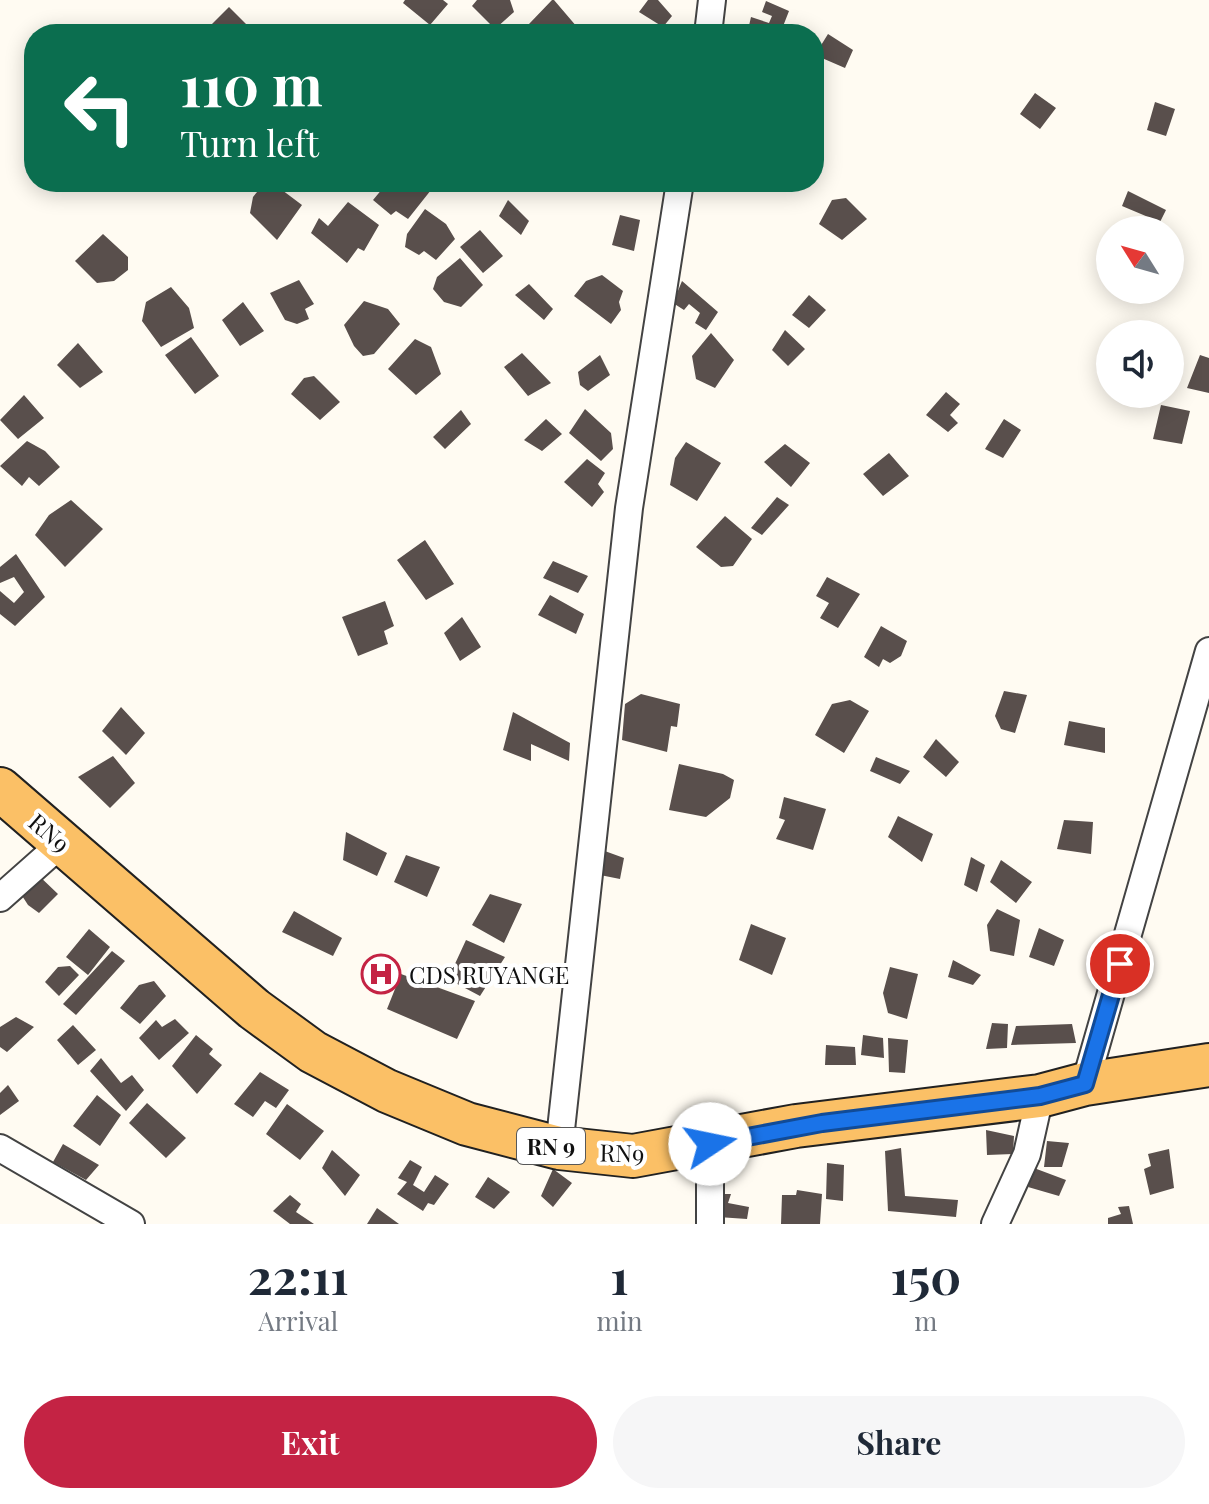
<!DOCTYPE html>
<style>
:root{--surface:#fff;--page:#f6f6f7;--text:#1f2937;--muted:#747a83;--accent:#c42344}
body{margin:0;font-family:"Playfair Display",serif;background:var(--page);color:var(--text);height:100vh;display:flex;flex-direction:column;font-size:30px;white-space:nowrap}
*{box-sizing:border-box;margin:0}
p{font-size:26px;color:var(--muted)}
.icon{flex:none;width:44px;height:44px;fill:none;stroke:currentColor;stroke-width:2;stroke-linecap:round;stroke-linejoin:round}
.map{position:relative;height:1224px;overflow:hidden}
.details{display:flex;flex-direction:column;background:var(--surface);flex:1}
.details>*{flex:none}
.guide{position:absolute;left:24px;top:24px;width:800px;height:168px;border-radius:32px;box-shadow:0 4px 20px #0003;background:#0b6e4f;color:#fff;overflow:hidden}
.needle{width:52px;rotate:307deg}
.buttons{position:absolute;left:1096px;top:216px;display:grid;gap:16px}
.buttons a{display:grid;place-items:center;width:88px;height:88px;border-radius:50%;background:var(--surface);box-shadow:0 4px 20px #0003;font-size:40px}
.pin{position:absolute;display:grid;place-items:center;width:68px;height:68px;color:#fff;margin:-34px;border:4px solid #fff;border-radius:50%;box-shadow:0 2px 8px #0007}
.me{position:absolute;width:88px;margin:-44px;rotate:79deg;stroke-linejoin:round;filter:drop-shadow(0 0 6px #0008)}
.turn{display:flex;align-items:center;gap:28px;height:168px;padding:0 24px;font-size:36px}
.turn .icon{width:104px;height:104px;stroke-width:2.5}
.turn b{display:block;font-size:56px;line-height:68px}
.eta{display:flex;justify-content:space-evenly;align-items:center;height:136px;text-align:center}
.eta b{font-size:48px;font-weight:700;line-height:56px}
.button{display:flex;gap:16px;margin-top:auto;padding:16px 24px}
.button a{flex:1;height:92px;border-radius:48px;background:var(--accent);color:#fff;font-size:32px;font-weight:700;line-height:92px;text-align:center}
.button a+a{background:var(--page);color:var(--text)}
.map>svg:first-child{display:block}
.building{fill:#594f4c}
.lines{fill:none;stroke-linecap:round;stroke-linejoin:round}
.street-casing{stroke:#434343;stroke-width:30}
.primary-casing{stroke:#212121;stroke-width:46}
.street{stroke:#fff;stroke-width:26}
.primary{stroke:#fbc066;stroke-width:42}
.route-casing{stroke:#114b97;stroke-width:20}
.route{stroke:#1a73e8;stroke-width:14}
.labels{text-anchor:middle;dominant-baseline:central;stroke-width:8;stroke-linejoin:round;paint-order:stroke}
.shield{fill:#fff;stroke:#585858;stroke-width:2}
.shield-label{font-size:22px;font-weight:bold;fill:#101010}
.street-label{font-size:24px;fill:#101010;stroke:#fff}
.poi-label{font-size:24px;fill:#101010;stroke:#fff;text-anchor:start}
</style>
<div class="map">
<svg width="1209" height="1224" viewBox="0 0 1209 1224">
<rect width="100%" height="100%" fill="#fffbf2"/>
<path class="building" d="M405,0h38l5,4 -18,21 -27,-22z
M477,0h33l4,12 -19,17 -23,-23z
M552,0h2l29,34h-44l-10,-10z
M648,0h10l14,16 -9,11 -24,-15z
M766,1l23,10 -9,23 -32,-4 3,-13 18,6 3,-7 -10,-4z
M229,7l27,27h-44l-5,-5z
M828,34l25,16 -8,18 -30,-13z
M1035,93l21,15 -16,21 -20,-15z
M1155,102l20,7 -9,27 -19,-6z
M265,182l9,2 28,21 -25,35 -27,-27 3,-16z
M388,182h31l12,8 -23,29 -12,-8 -5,4 -18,-15z
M1128,191l38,19 -6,12 -38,-16z
M846,198l21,21 -25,21 -23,-16 13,-24z
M508,200l21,21 -8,14 -22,-19z
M348,202l31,23 -15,26 -6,-3 -11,15 -36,-30 8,-15 9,8z
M425,209l21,15 9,15 -19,21 -12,-9 -5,4 -14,-8 2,-13z
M620,215l20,5 -6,31 -22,-6z
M480,230l23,26 -20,17 -23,-26z
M103,234l25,23v13l-14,11 -17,2 -22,-22z
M460,258l23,27 -22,22 -17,-5 -11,-13 4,-12z
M602,275l21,16 -4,11 2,8 -10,14 -37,-28 12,-15z
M299,280l15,24 -9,5 4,10 -12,5 -12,-4 -15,-27z
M682,281l36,31 -12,18 -11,-7 5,-10 -11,-9 -5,6 -11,-7z
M529,284l24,25 -9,11 -29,-25z
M171,287l18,21 5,20 -33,19 -19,-26 4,-19z
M809,295l17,15 -17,18 -17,-13z
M364,301l24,8 12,15 -26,30 -11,2 -9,-10 -10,-21z
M243,302l21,29 -24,15 -18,-26z
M785,330l20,19 -17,17 -16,-16z
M711,333l23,27 -19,28 -19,-9 -4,-23z
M191,337l28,39 -24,18 -30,-39z
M415,339l16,8 10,27 -25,21 -28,-26z
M78,343l25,29 -23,16 -23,-23z
M522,353l29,30 -23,13 -24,-29z
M600,355l10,20 -22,16 -8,-6 -2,-13z
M1200,355l9,3v35l-22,-5z
M314,376l26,26 -20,18 -29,-26 13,-16z
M946,392l14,12 -10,11 8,8 -10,9 -22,-17z
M24,395l20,23 -26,21 -18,-19z
M1161,405l29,6 -8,33 -29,-5z
M585,409l26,24 2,16 -12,12 -32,-28z
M461,410l10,14 -26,25 -12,-12z
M546,419l16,15 -20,17 -18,-11z
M1004,419l17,11 -18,28 -18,-9z
M27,441l18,10 15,16 -21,19 -10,-9 -7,9 -22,-20z
M686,442l35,21 -24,38 -27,-16 5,-27z
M785,444l25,19 -19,24 -27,-25z
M889,453l20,23 -26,20 -20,-22z
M587,459l18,14 -7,11 6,8 -12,15 -28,-25z
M777,497l12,8 -27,30 -11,-7z
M71,500l32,29 -38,38 -30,-32 14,-20z
M725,516l27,23 -19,27 -12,1 -25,-20z
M425,540l29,44 -28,16 -29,-40z
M16,554l29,43 -30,29 -15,-12v-23l14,12 10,-11 -10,-15 -14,6v-16z
M553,561l35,15 -10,17 -35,-15z
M827,577l33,17 -22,34 -18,-10 9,-15 -13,-7z
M550,595l34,19 -8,20 -38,-19z
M385,601l9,25 -10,5 4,13 -30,12 -16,-39z
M462,617l19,30 -21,14 -16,-28z
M881,626l26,15 -6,15 -11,7 -7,-4 -4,8 -15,-10z
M1004,691l23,4 -12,38 -14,-4 -6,-13z
M641,694l39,10 -3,23 -6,-1 -4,26 -45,-12 3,-36z
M850,700l19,11 -25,42 -29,-18 17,-31z
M121,707l24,26 -19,22 -24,-24z
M513,712l57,31 -1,18 -38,-17v17l-28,-11z
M1069,721l36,7v25l-41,-8z
M936,739l23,23 -13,15 -23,-20z
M113,756l22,27 -25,25 -32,-31z
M876,757l34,14 -10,13 -30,-13z
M679,764l44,10 11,6 -4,18 -24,19 -37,-7z
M784,797l42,12 -13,41 -37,-11 9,-19 -6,-2z
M898,816l35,18 -11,28 -34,-25z
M1064,820l29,2 -2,32 -34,-5z
M346,832l41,21 -10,23 -34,-16z
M602,850l22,8 -4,21 -20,-4z
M406,855l34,12 -13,30 -33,-15z
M971,857l14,8 -8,27 -13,-7z
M1001,860l31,22 -16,21 -26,-21z
M36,873l22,21 -19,19 -11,-8 -9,-14z
M490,894l32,10 -18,39 -32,-18z
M997,909l23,11 -6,36 -24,-5 -3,-26z
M294,911l48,27 -9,18 -51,-24z
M751,924l35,14 -14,37 -33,-15z
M1039,928l25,12 -10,26 -25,-9z
M89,929l21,18 -22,28 -22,-18z
M466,940l39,17 -25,39 -32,-17z
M112,951l13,10 -49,54 -13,-11z
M953,960l28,15 -8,10 -25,-8z
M70,966l9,9 -20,21 -14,-14 13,-15z
M890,967l28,7 -11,45 -19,-6 -5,-20z
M401,974l74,27 -18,38 -70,-30z
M154,981l12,15 -26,28 -20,-16 19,-23z
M16,1017l18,10 -27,25 -7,-5v-20z
M175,1019l14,14 -30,27 -20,-22 17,-18 6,7z
M992,1023l16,1 -1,24 -21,1z
M1072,1024l4,19 -65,2 5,-19z
M73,1025l23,25 -18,15 -21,-25z
M196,1035l17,14 -4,5 13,11 -25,29 -25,-28z
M863,1035l20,3 1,20 -23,-3z
M888,1038l20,2 -3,33 -16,-1z
M826,1045l29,2 1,18h-31z
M101,1058l20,25 11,-8 12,15 -18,21 -36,-40z
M260,1072l29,18 -13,18 -11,-7 -12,16 -19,-13z
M8,1085l11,16 -19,14v-22z
M97,1095l24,20 -21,31 -27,-20z
M147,1103l39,35 -20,20 -37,-35z
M287,1104l37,27 -24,29 -34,-26z
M986,1130l28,6 -1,18 -26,1z
M1047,1141l22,2 -7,24h-18z
M63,1144l36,21 -13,15 -33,-18z
M901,1148l4,48 53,4 -2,17 -68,-6 -3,-60z
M1169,1149l5,39 -24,7 -6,-26 7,-3 -3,-12z
M332,1150l28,25 -15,21 -23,-28z
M410,1160l12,7 -9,18 11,7 11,-17 14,9 -15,21 -6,-2 -5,8 -26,-17 10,-12 -9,-4z
M827,1163l17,2 -1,36 -17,-2z
M1034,1168l32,12 -7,16 -31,-9z
M553,1169l19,14 -19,24 -12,-11z
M488,1177l22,15 -16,17 -19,-12z
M797,1190l25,4 -2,30h-39l1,-29h14z
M718,1194h13l-3,9 21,4 -2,12 -29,-2z
M290,1195l11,9 -5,8 18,12h-24l-17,-13z
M1129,1206l4,18h-25v-6l13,-4 -3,-7z
M377,1208l22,16h-32z"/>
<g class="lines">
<defs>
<path id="street" d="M708,34l4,-34
M0,898l62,-55
M1085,1084l124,-433
M0,1148l131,76
M559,1148l70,-640 51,-326
M710,1224v-80
M995,1224l32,-70 13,-58"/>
<path id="primary" d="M0,789l254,220 59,43 74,39 80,33 92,24 74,8 163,-30 244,-30 45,-12 124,-19"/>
</defs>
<use href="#street" class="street-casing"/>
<use href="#primary" class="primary-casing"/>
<use href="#street" class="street"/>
<use href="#primary" class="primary"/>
</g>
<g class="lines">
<defs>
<path id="route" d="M710,1144l112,-21 218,-27 45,-12 35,-120"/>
</defs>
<use href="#route" class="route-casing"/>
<use href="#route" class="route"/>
</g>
<defs>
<symbol id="hospital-ring" viewBox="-11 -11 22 22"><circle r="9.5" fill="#fff" stroke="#c42344" stroke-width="1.5"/><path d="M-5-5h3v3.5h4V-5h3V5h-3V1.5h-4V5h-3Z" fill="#c42344"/></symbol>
</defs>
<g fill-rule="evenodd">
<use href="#hospital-ring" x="359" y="952" width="44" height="44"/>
</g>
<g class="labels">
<rect class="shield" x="517" y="1128" width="68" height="36" rx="6"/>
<g class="shield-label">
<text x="551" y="1146">RN 9</text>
</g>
<g class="street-label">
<text transform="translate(50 832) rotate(41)">RN9</text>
<text transform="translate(622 1152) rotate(1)">RN9</text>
</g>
<g class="poi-label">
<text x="409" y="974">CDS RUYANGE</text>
</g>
</g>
</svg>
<div class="buttons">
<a><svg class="needle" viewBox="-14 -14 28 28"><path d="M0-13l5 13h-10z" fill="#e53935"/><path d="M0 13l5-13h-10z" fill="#747a83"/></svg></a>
<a><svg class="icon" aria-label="sound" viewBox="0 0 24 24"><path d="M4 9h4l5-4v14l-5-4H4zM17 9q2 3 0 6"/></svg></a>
</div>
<div class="pin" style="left:1120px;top:964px;background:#d93025"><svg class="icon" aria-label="arrive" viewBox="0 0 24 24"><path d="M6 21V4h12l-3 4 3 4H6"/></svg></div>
<svg class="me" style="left:710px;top:1144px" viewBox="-20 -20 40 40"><circle r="19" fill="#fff"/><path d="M0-13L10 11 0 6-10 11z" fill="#1a73e8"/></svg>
<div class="guide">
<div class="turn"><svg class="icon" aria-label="left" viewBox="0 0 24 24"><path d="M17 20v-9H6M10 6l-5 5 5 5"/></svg><div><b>110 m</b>Turn left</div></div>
</div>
</div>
<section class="details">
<div class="eta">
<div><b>22:11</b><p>Arrival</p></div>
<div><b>1</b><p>min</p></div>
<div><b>150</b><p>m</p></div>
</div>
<div class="button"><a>Exit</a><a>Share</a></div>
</section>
